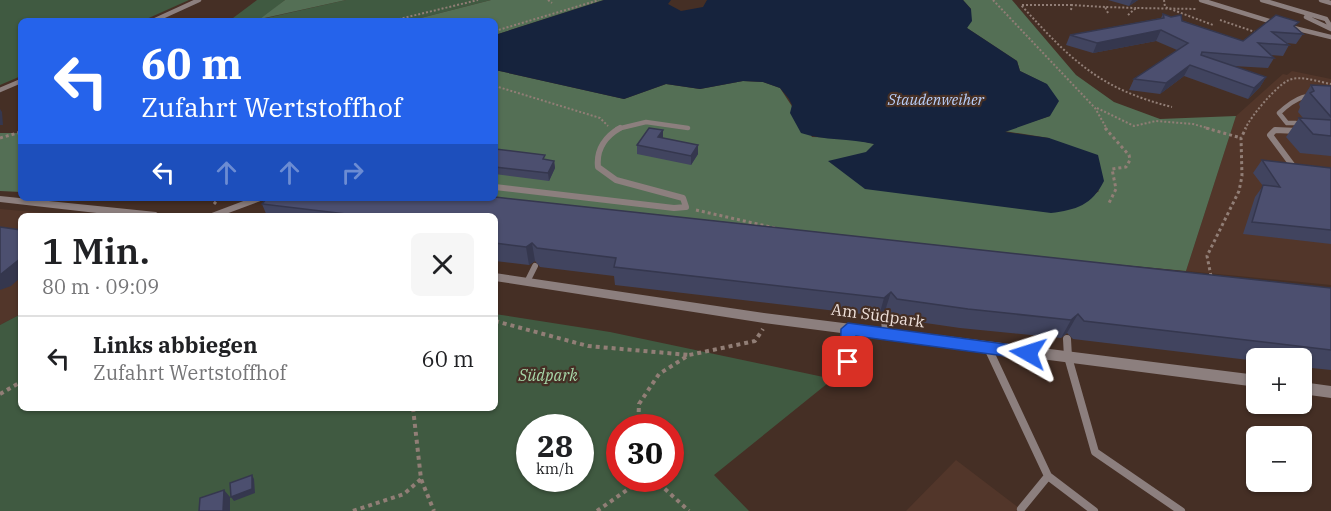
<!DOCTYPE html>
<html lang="de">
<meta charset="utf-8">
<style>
:root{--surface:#fff;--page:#f6f6f6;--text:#202124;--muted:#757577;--line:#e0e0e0}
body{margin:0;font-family:"IBM Plex Serif",serif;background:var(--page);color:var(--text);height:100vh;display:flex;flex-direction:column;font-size:22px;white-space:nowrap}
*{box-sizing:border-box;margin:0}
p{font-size:20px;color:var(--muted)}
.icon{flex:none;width:33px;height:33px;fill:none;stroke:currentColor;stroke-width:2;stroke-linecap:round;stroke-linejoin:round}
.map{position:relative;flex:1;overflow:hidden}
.drawer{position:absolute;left:18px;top:213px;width:480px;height:198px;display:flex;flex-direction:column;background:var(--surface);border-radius:9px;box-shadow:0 2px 4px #0004}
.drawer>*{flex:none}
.banner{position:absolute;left:18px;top:18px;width:480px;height:183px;border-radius:9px;box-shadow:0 2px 4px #0004;background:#2563eb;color:#fff;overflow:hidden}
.buttons{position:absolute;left:1246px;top:348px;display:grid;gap:12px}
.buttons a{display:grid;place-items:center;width:66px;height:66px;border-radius:9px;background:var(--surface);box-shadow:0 2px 4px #0004;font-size:30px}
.speed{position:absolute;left:516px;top:414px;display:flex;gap:12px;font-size:30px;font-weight:700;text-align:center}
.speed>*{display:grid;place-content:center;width:78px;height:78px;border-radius:50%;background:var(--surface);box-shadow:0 2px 4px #0004;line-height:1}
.speed small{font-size:15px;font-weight:400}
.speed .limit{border:9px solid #d22;background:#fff;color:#111}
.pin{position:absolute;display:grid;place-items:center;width:51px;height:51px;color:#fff;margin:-26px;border-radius:12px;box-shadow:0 3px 9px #0006}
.me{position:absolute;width:66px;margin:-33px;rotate:276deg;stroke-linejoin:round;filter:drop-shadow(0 0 4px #0008)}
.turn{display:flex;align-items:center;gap:21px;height:126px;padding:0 24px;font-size:27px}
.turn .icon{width:78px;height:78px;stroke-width:2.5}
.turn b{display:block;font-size:42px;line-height:51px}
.lanes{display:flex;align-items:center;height:57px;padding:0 24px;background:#0003;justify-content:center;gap:30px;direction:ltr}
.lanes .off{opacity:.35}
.round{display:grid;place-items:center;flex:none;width:63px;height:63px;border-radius:9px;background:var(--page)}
.headline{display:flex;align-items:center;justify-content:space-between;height:102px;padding:0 24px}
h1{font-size:36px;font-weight:600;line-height:45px}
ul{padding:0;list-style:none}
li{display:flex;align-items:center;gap:18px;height:84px;padding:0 24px;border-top:2px solid var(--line)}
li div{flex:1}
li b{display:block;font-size:22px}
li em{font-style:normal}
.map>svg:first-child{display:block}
.built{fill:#52362a}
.green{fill:#405a41;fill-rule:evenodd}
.forest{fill:#546f55}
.water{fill:#16233d}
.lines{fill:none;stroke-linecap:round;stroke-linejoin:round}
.path-far2{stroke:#917e76;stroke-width:2;stroke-dasharray:2 2;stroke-linecap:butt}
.path-far1{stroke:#917e76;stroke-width:3;stroke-dasharray:3 3;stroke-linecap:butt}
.path{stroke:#917e76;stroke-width:4;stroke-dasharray:4 4;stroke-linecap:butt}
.lane-far2{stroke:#8c7f7e;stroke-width:4.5}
.lane-far1{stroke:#8c7f7e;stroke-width:6}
.lane{stroke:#8c7f7e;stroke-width:8}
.street{fill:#8c7f7e;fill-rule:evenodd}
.wall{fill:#41445f}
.shaded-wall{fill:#35374e}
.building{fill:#4c4f6f;stroke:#35374e;stroke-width:1.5}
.route{fill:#2563eb;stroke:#184099;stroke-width:1.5}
.labels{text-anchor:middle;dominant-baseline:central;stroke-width:4.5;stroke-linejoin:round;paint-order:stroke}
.far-water-label{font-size:15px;font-style:italic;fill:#b8cffa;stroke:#452f25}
.street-label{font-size:16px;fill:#efe1db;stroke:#452f25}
.park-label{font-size:16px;font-style:italic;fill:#a6d7a8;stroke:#452f25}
</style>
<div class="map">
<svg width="1331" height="511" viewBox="0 0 1331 511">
<rect width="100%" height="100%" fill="#452f25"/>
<path class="built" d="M1292,71l39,8v206l-145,-14 50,-155 47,-42 4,1z
M0,209l80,7h-59v98l-21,11z
M956,460l67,51h-117z"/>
<path class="green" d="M0,0h189l-47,21h-121v55l-21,9z
M257,0h28l-23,19 84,-19h145l-82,21h-180z
M21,314v94h474v-94l115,18 223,47 -119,96 35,36h-749v-186zM530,428h50v50h-50zM620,428h50v50h-50z"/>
<path class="forest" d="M285,0h61l-86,19z
M491,0h113l-109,35v-14h-86z
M963,0h49l64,75 38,27 46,17 76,-3 -50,155 -416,-39 -275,-34v-128l129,29 42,-15 34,5 43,-8 20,1 17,6 32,49 35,1 28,6 -8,8 221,47 11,-8 -50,-53 -45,-7 46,-15 -4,-32 -26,-13 -3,-10 -50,-33 4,-19z
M0,133h21v59l-21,-1z"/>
<path class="water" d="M604,0h67l-3,4 13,7 22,-4 4,-7h256l8,9 1,12 -5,7 50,33 3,10 27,13 12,17 -9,15 -45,16 44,6 49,17 6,26c-12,24 -28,29 -53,32l-186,-24 -37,-28 38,-9 8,-8c-24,-6 -50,-3 -73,-11l-11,-20 2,-8 -3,-6 -9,-11 -17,-6 -20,-1 -43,8 -34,-5 -42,15 -129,-29v-35z"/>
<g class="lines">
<path class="path-far2" d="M548,0l4,3
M993,0l102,108 12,21
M1164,0l1,7 48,18
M1072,5h-51c49,54 78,84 151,102
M1071,10l1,-5 33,2
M1108,13l-3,-6 31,1
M1128,15l8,-7 61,1
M1220,20l38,13
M391,21l87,-21
M495,31l104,-31
M495,86l105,32 8,8
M1097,108l37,18 22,-5 37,3 18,5
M1245,129c6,-13 31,-43 44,-49 12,-5 30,2 42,4"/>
<path class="path-far1" d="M1105,128l24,27 1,5 -4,7 -14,2 4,20 -8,16
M1206,128l35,10
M0,138l21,-6
M214,204l5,-6
M696,210l79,18
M1211,276l-4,-20 32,-65 3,-15 -1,-38 5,-10"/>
<path class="path" d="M495,321l93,25 101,9
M0,394l21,-12
M413,408l8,71 13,32
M638,428l1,-24 20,-30 30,-19 66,-14 8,-12
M653,478l36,33
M353,511l51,-17 17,-15
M597,511l47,-33"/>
<path class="lane-far2" d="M1201,0l75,23
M1262,0l64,19 5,8
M1321,0l10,3
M1306,17l25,12
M153,21l46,-21
M1290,27l41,10
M0,90l21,-9
M1296,123h-9l-8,-10c17,-16 29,-21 52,-16
M617,129l29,-7 42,6"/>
<path class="lane-far1" d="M1293,166l-23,-31 5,-5 23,1
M495,187l179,21 12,-1 -3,-9 -67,-18 -18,-13c-2,-18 8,-31 22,-39
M212,216l48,-18
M527,282l8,-16"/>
<path class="lane" d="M885,317l1,17
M1067,339l1,18 27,95 86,59
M988,348l60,128 46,35
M847,379l1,-50
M1021,509l27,-33"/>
<path class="street" d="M0,196l156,16 6,4h-39l-123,-14z
M495,273l269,40 493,62v12l-493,-64 -269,-42z
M1302,382l29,4v12l-29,-4z"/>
</g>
<path class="wall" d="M1108,0h30l-9,6z
M1163,14l80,27 33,-26 27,19 -7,10 -9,-1 2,2 -6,11 -12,-1 3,3 -6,10 -35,-2 33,11 -6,10 -12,12 -64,-23 -24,18 -31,-4 5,-11 43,-29 -21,-9 -63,12 -27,-8 4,-10 91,-17z
M1311,85l20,1v70l-31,-3 -14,-16 13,-19h4l-5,-6 2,-5 -1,-3z
M663,130v8l35,16 -7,11 -54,-11v-9z
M495,149l59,12 1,7 -6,13 -54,-7z
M1262,160l69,8v76l-88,-10 12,-37 8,-11 -10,-13z
M495,197l836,91v82l-29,-3v-9h-45v3l-184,-22 -6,-6 -6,5 -101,-10 -69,-10 -6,-7 -6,5 -264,-31 -1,-9 -74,-9 -5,-6 -6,4 -34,-4v-45h-228l-5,-12 5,-6z"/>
<path class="shaded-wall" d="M1132,0h6l-9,6z
M1161,30l-5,11 -63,12 4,-10z
M1190,65l-6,11 -24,18 6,-11z
M1266,77l-6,10 -12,12 6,-11z
M0,109l2,3 1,13h-3z
M663,130v9l-5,-2z
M698,145v9l-7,11v-9z
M554,161l1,7 -6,13 -1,-8z
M532,243l3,18 -6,4 -3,-18z
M21,258v19l-10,9 -11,4v-15z
M891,292l-6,19 -6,5 5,-18z
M1078,314l-11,19 -6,5 10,-18z
M252,475l2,4 1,14 -21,8 -3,-4z
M224,490l6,7v14h-7z"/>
<path class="building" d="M1163,14l8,3 10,-2 1,6 61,20 33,-26 23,7 -5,4 9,8 -31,-2 17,13 -31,-2 16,15 -72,-6 -1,3 65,22 -12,11 -64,-23 -24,18 -32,-4 54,-36 -27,-13 -64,13 -27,-8 94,-17z
M1311,85l20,1v31l-21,-24 4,-2z
M1299,118l32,2v16l-18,-2z
M649,128l14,2 -5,7 40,8 -7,11 -54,-11z
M495,149l50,6 -2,4 11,2 -6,12 -53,-6z
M1262,160l69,8v62l-79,-8 11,-37 17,2z
M495,197l836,91v62l-247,-29 -6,-7 -7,6 -103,-11 -71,-10 -6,-7 -7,6 -270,-31 2,-9 -79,-10 -5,-5 -6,4 -31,-4v-27h-132l-101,-12 5,-6z
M0,227l21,3v28l-21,17z
M252,475v14l-21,8 -1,-14z
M224,490l-1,21h-24l1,-13z"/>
<path class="route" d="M848,323l180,24 8,6 -8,6 -172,-23 -1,26 -7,7 -8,-7 1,-33z"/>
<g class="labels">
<g class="far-water-label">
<text x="936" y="99">Staudenweiher</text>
</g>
<g class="street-label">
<text transform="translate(878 315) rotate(8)">Am Südpark</text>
</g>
<g class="park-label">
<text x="548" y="375">Südpark</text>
</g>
</g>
</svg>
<div class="buttons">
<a>+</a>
<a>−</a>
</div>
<div class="speed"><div>28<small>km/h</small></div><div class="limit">30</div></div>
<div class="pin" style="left:848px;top:362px;background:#d93025"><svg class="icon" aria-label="arrive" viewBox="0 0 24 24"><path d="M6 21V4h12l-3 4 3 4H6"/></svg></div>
<svg class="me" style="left:1028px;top:353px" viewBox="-20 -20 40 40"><path d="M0-17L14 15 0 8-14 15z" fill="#2563eb" stroke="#fff" stroke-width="4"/></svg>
<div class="banner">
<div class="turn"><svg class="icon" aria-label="left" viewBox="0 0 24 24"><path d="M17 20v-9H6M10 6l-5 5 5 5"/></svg><div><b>60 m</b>Zufahrt Wertstoffhof</div></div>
<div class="lanes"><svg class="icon" aria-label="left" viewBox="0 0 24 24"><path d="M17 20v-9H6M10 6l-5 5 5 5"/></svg><svg class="icon off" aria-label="ahead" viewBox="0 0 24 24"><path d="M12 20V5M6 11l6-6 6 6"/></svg><svg class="icon off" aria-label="ahead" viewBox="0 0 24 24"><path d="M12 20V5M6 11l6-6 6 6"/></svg><svg class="icon off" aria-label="right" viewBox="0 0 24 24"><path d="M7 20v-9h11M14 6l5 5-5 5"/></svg></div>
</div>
<section class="drawer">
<div class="headline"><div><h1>1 Min.</h1><p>80 m · 09:09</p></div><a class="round"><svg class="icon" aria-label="close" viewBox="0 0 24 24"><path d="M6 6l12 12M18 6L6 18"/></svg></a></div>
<ul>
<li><svg class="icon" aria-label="left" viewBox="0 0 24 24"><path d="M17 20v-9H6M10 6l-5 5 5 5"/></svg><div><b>Links abbiegen</b><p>Zufahrt Wertstoffhof</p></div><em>60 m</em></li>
</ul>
</section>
</div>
